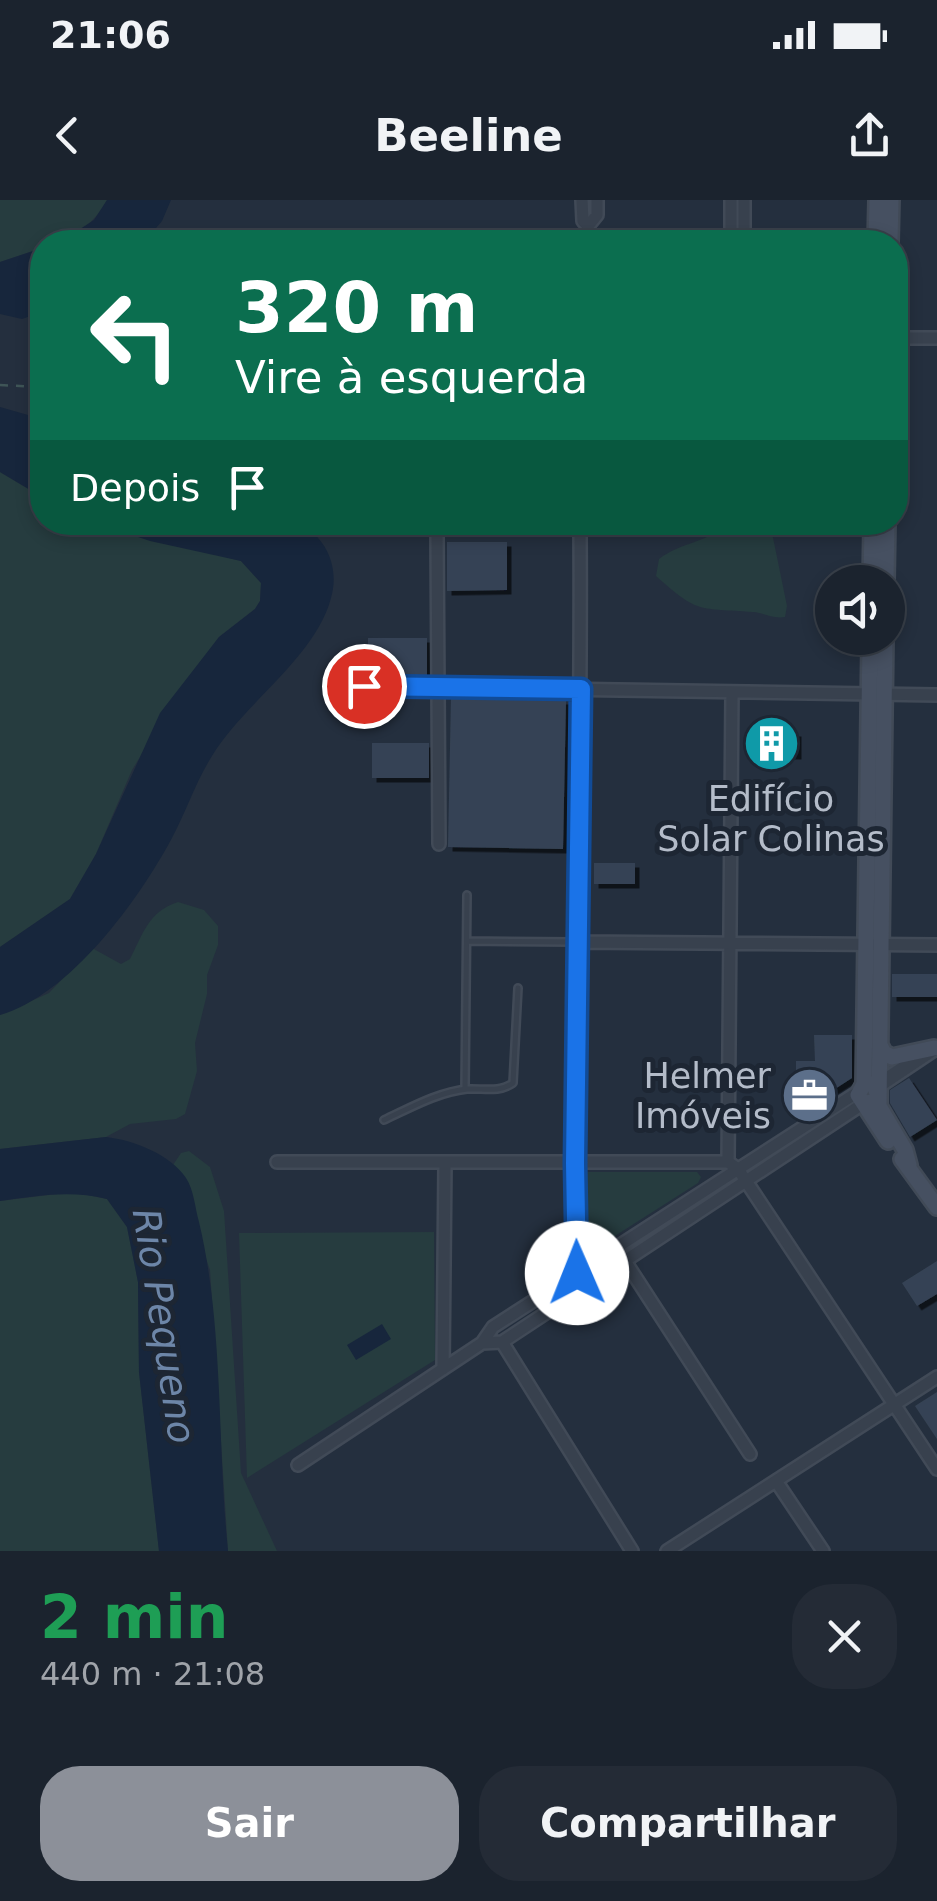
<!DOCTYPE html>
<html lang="pt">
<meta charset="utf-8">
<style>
:root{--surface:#1b232e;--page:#242b36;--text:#f1f3f6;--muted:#a0a4aa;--line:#39404a;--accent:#8c9099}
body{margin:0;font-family:"DejaVu Sans",sans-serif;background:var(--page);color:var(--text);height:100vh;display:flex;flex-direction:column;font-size:38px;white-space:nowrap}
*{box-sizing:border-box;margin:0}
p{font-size:32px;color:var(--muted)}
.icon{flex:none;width:55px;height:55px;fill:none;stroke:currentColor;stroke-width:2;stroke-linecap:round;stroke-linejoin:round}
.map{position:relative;height:1351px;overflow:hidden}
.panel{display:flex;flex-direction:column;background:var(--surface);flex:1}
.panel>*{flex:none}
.hud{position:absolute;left:30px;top:30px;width:878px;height:305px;border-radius:40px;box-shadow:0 5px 15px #0003,0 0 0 2px var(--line);background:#0b6e4f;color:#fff;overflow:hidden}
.tools{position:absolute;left:815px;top:365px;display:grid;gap:20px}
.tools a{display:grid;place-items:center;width:90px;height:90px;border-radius:50%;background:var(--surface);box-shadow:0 5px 15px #0003,0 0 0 2px var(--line);font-size:50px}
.pin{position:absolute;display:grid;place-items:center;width:85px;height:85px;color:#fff;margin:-42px;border:5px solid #fff;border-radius:50%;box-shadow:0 2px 10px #0007}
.me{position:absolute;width:110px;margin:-55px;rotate:359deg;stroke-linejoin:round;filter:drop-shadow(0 0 8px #0008)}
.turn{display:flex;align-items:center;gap:35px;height:210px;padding:0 40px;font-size:45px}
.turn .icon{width:130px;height:130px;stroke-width:2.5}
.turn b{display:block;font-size:70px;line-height:85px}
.then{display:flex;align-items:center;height:95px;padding:0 40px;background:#0003;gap:20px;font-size:38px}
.round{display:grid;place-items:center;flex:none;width:105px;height:105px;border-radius:40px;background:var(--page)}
.head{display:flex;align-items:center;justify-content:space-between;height:170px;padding:0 40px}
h1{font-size:60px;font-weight:700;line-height:75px;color:#1e9e55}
.action{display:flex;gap:20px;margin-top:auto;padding:20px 40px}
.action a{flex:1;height:115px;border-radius:40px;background:var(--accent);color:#fff;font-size:40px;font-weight:700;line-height:115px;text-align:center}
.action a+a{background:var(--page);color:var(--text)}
.status{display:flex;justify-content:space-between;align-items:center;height:70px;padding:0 50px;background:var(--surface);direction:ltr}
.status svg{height:28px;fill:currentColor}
header{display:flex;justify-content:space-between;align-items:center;height:130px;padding:0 40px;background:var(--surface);font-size:45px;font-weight:700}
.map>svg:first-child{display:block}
.green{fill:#263c3f}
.water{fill:#17263c}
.building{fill:#364354;filter:url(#shadow)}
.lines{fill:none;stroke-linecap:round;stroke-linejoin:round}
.service-casing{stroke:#414a57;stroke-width:10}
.minor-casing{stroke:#414a57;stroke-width:16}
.tertiary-casing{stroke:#414a57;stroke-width:19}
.secondary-casing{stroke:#414a57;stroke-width:20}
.path{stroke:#3f5557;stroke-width:2.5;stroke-dasharray:8 8;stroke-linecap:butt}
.service{stroke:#38414e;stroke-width:5}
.minor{stroke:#38414e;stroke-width:11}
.tertiary{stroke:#38414e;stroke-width:14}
.secondary{stroke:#465061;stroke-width:15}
.route-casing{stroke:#114b97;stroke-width:25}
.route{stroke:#1a73e8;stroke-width:18}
.labels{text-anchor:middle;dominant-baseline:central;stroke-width:10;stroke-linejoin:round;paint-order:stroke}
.poi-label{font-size:35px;fill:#b4bcc9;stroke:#1d2633}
.water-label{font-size:38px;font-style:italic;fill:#6d86a8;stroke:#1d2633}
</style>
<div class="status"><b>21:06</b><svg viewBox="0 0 49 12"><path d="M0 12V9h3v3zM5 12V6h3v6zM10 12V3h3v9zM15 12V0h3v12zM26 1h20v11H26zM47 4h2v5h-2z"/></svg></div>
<header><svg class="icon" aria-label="back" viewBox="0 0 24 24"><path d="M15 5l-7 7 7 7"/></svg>Beeline<svg class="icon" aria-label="share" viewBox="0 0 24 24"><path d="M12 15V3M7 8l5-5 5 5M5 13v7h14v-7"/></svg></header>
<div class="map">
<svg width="937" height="1351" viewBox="0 0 937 1351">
<defs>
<filter id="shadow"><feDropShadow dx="4.5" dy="4.5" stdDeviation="0" flood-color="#0009"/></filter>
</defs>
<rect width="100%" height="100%" fill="#242f3e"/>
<path class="green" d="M0,0h107c-13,25 -37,42 -65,42v6l-42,14z
M0,272l42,25v25l54,1 145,38 20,22 -1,18 -5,8 -36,28 -32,43 -55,90 -36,84 -26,45 -70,48z
M730,322l40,1 17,83 -2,11c-13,2 -20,-4 -32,-5 -54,-4 -55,2 -97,-36l3,-17c22,-17 49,-16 71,-37z
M178,702l26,8 14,16v19l-11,30v19l-12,49 2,28 -12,43 -9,5 -46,5 -24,13 -106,12v-134l49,-22 43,-45 29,16 9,-5c13,-25 18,-47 48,-57z
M189,951l21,16 14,44 17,262 36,78h-49l-18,-281 -37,-105 8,-12z
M585,972h112l4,5 -3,6 -113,72z
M73,992l34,7 20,28 11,55 1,90 20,179h-159v-350z
M434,1032l1,128 -188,118 -8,-245z"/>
<path class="water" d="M107,0h64l-9,21 -18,21h-84l34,-22z
M42,48v64l-20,7 -22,-5v-52z
M0,207l42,12v78l-42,-25z
M297,322c29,14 43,45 34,76 -16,60 -87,105 -119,158 -16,25 -26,56 -40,82 -34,63 -102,157 -172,177v-68l70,-48 26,-45 64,-141 59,-76 36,-28 5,-8 1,-18 -20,-22 -91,-20 -54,-18z
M106,937c27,3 64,17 80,41 8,12 9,30 13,44 25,105 18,221 29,329h-69l-20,-179 -1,-90 -11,-55 -20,-28c-37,-9 -70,-3 -107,2v-52z
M382,1124l9,15 -35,21 -9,-15z"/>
<path class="building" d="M447,342h60v48l-60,1z
M368,438h59v40l-59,-1z
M451,498l115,2 -3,149 -115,-2z
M746,532h51v23l-51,-1z
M372,543h57v35h-57z
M594,663h41v21h-41z
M892,774h45v23h-45z
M814,835h38v43l-56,36v-53h19z
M909,878l28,42 -27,17 -20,-34v-13z
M937,1061v33l-20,12 -15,-23z
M937,1192v47l-22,-33z"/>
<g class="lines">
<defs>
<path id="service" d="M467,741l107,1
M465,889l2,-194
M384,920c26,-12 54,-28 83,-31 16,-1 32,4 46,-6l5,-95"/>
<path id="minor" d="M582,0l1,21 5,5 9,-11v-15
M731,42v-42
M744,42v-42
M895,138h42
M572,322l8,11c2,247 -8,493 -3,740
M437,335l2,309
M364,486l573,9
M578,742l359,3
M277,962h451l10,7 199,300
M728,962l4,-470
M621,1055l129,199
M502,1142l130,209
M482,1143l20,-1 362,-239
M443,1169l2,-206
M298,1265l184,-122 11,-16 365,-235
M776,1281l47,70
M667,1351l270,-174"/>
<path id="tertiary" d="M879,885l54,-36"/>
<path id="secondary" d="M876,42l1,-42
M890,42l1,-42
M871,382l1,-60
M886,382l1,-60
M885,438l-6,468 26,44 4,15
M880,845l4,8 8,4 42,-9
M864,884l6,-446
M864,903l10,-1 4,-5 -4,-13h-10l-6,11 30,46
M902,959l35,48"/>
</defs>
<use href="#service" class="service-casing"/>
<use href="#minor" class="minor-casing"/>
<use href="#tertiary" class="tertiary-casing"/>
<use href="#secondary" class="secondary-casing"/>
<path class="path" d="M0,185l42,2"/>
<use href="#service" class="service"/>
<use href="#minor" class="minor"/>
<use href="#tertiary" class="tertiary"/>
<use href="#secondary" class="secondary"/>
</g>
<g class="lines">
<defs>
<path id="route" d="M364,486l217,3 -6,474 2,110"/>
</defs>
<use href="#route" class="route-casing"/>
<use href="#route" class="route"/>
</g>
<defs>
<symbol id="building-disc" viewBox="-11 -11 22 22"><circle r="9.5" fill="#0f9aa8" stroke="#1d2633"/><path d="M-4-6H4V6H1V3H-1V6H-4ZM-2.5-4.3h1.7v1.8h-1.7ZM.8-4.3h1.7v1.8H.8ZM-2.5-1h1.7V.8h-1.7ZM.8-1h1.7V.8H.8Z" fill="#fff"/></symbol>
<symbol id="office-disc" viewBox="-11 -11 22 22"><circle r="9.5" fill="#5c6f8a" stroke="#1d2633"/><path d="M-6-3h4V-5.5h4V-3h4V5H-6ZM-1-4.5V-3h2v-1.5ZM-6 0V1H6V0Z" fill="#fff"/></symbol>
</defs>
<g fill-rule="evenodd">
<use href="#building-disc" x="740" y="512" width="63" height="63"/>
<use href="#office-disc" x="778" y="864" width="63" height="63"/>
</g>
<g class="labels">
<g class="poi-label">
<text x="771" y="599">Edifício<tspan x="771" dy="40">Solar Colinas</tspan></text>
<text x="771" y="876" text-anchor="end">Helmer<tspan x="771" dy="40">Imóveis</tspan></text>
</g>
<g class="water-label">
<text transform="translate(164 1126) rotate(81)">Rio Pequeno</text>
</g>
</g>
</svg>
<div class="tools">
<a><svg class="icon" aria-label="sound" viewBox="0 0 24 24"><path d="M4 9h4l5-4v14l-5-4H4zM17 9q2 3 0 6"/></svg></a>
</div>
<div class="pin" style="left:364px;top:486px;background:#d93025"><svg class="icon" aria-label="arrive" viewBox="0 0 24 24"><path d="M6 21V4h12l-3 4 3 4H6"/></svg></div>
<svg class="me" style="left:577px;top:1073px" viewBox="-20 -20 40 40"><circle r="19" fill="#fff"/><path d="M0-13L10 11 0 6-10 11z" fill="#1a73e8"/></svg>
<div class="hud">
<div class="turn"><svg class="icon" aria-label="left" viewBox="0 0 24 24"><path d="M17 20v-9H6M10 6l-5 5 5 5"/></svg><div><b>320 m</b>Vire à esquerda</div></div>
<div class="then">Depois<svg class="icon" aria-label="arrive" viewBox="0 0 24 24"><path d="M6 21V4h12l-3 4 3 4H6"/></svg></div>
</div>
</div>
<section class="panel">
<div class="head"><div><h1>2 min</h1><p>440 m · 21:08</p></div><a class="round"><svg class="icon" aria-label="close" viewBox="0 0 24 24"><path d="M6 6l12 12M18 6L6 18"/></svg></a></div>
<div class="action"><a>Sair</a><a>Compartilhar</a></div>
</section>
